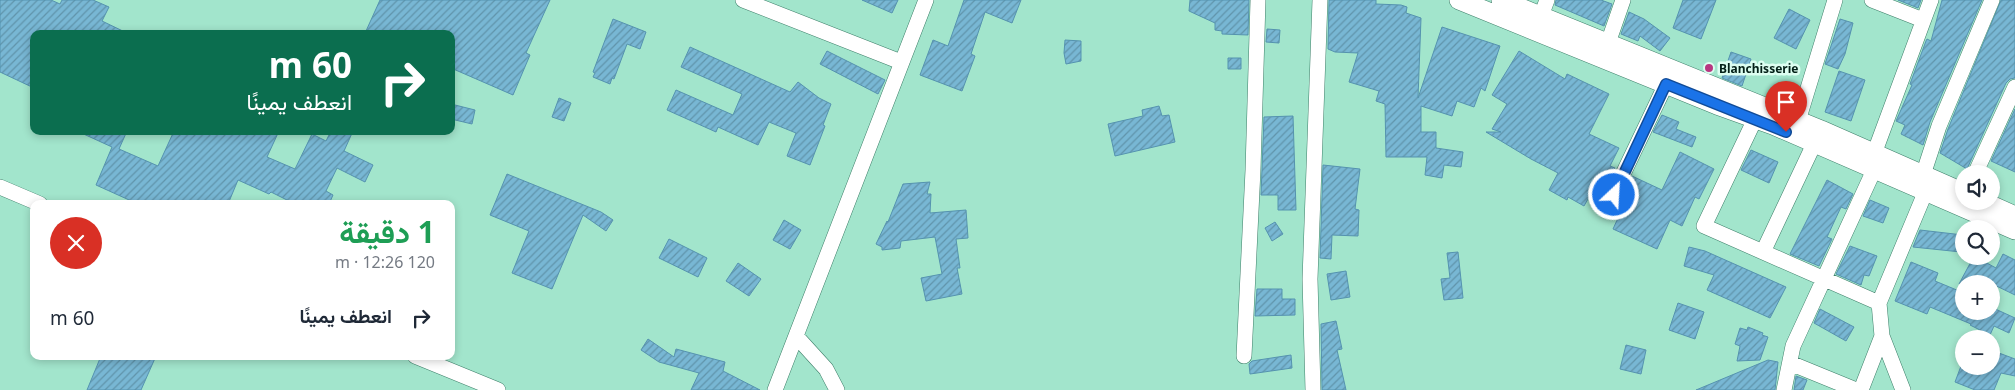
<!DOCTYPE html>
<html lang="ar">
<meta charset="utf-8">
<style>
:root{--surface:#fff;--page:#f6f6f7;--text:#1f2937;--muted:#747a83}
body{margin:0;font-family:"Noto Sans",Vazirmatn,sans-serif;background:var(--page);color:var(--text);direction:rtl;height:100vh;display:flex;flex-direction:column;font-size:19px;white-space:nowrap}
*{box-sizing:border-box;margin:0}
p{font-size:16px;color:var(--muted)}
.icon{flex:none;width:28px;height:28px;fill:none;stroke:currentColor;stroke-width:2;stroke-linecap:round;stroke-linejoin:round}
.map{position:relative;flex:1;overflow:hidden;direction:ltr}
.side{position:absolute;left:30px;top:200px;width:425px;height:160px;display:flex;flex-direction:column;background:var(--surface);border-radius:10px;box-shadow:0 2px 8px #0003;direction:rtl}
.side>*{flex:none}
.top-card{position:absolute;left:30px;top:30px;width:425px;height:105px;border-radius:10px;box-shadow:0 2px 8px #0003;direction:rtl;background:#0b6e4f;color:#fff;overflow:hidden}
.tools{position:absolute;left:1955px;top:165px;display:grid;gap:10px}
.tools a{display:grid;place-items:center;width:45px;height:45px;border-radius:50%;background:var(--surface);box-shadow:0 2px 8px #0003;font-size:25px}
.pin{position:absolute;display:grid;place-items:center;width:42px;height:42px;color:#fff;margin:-51px -21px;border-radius:50% 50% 50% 0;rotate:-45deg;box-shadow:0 0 5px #0007}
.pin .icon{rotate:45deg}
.me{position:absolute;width:55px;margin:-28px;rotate:25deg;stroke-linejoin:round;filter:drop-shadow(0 0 4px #0008)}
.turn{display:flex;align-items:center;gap:18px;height:105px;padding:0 20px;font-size:22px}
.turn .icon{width:65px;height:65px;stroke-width:2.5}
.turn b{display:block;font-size:35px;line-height:42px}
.round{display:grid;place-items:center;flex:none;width:52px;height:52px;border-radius:26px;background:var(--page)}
.summary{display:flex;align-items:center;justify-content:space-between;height:85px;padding:0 20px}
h1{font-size:30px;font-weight:700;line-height:38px;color:#1e9e55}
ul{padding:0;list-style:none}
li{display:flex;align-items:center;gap:15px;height:65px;padding:0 20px}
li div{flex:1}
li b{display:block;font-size:19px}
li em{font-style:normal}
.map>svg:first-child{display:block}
.building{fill:url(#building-hatch);stroke:#5593af}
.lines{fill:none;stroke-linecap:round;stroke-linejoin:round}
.minor-casing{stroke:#3d7f69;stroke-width:16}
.major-casing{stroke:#3d7f69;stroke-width:20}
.minor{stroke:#fff;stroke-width:15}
.major{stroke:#fff;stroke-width:19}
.route-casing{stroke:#114b97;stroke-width:12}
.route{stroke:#1a73e8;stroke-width:9}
.poi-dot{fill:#b83781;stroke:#ddfef1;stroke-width:2}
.labels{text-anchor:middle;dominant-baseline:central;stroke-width:5;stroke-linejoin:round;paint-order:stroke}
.poi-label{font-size:12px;font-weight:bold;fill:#042018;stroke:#ddfef1;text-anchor:start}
</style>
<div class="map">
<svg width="2015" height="390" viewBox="0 0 2015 390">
<defs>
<pattern id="building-hatch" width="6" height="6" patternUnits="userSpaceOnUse" patternTransform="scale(1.25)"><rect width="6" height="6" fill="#78b7d4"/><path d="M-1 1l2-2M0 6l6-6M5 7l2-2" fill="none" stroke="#6094ab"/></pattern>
</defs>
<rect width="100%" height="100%" fill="#a2e5cc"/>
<path class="building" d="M0,0h51l9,4 2,-4h31l16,7 -7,14 27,13h-76l-7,-4 -2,4h-10v54l-34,-16z
M380,0h170l-24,53 4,2 -17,40 -62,-27v-34h-79l-6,-3z
M862,0h36l-6,13z
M964,0h57l-9,23 -27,-11 -14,42 4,2 -13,35 -42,-16 13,-35 15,6z
M1190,0h59l-1,35 -26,-1v-3l-7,-1v-7l-26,-12z
M1329,0h47v4l25,1 6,2 -1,6 15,5 -3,80 24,-71 58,19 -15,45 -4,-3 -7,19 -17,-6 -5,15 -31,-10v26h15v16l27,4 -2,15 -17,-2 -2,13 -17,-3 2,-18h-41l-1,-53 -9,-3 3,-10 -30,-9 9,-29 -23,-1 -7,-3z
M1556,0h45l11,4 -8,22 -49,-21z
M1683,0h33l-15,39 -28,-11z
M1898,0h23l-3,8z
M1942,0h40l-52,122 -7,23 -22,-11 4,-9 -9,-4 16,-36 -2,-1 16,-43 1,-2 4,2z
M2001,0h14v78l-5,1 -4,4 -39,86 -27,-16 8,-24z
M1789,9l21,11 -14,29 -22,-11z
M1629,12l15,7 26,19 -10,13 -20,-15 -2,5 -17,-7z
M613,19l33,13 -6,17 -13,-5 -13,35 -2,-1 -2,6 -17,-7 2,-4 -2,-1z
M1840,19l13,4 -8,31 -7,15 -13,-5z
M1267,29l13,1 -1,13 -13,-1z
M1065,40l16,1v20l-15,3 -2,-11z
M690,47l100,45 8,-10 21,16 12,6 -8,21 2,1 -15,39 -23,-9 9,-23 -27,-11 -11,23 -40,-18 -2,5 -49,-22 9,-20 57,25 9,-21 -61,-27z
M827,51l58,29 -7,14 -58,-30z
M1519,51l46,28 2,-5 42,20 -20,40 30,14 -9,18 5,2 -11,27 -11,-5 -9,16 -16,-9 -1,3 -18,-10 9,-17 -27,-14 -45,-27h15l-9,-3 15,-25 -15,-9z
M1731,52l20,7 -9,27 -20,-8z
M1228,58h13v11h-13z
M1839,71l26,9 -14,41 -26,-9z
M559,98l12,5 -7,18 -12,-4z
M451,104l24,6 -3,14 -21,-5z
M1159,106l3,10 7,-1 6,27 -60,14 -7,-32 35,-8 -1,-6z
M2015,109v63l-24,-11z
M1662,115l17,7 -3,7 20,8 -4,10 -39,-15z
M1293,116l3,94h-18v-15h-17l3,-78z
M77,131h50l-8,18 39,17 16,-35h105l-12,26 28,12 17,-35 14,7 5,-10h22l-9,20 29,14 -8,17 -28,-14 -11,23 7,4 -4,9h-34l-24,-12 -2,2 -31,-14 -10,24h-90l-42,-19 16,-38z
M1751,150l27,12 -9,21 -28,-13z
M1680,152l34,17 -15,30 -4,-2 -13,29 -12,-6 -13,29 -44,-20 10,-22 -8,-3 6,-5 11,-23 30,14z
M1323,165l37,4 -5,40 4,1 -1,26 -26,-1 -1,24 -11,-1z
M507,174l94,38 12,8 -7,11 -23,-16 -31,74 -40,-16 17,-42 -39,-16z
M1827,180l26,14 -7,15 -5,-2 -13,28 -1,2 5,2 -13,27 -29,-12z
M930,182l-3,12h4l-1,19 36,-3 2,28 -12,1 4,29h-3l5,26 -36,7 -5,-23 21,-4 -7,-37 -34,4 -1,7 -18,2v-3l-6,-3 11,-23 1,1 15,-38z
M1870,200l19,8 -6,15 -20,-7z
M784,220l17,10 -11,19 -17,-9z
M1275,222l8,12 -11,7 -7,-13z
M1920,230l43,5 -2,17 -48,-5z
M669,239l38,19 -9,19 -39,-19z
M1850,246l27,10 -8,20 -5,-1 -3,10 -25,-11z
M1689,247l16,4 81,36 -16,31 -63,-28 7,-15 -30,-9z
M1458,252l5,46 -19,2 -3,-21 9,-1 -3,-25z
M2003,254l12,6v35l-35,-17 -2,6h-19l15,-28 22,12z
M1911,262l27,11 -3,8 29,12v18h27v-4l24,11 -6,15 -15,-7 -4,9 -20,-10 1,-1 -41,-17 -3,7 -32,-13z
M738,263l23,16 -12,17 -23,-15z
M1346,271l4,26 -19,3 -4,-26z
M1257,289h25v10h13v16l-40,1z
M1678,303l26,9 -9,27 -26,-9z
M1820,309l34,18 -8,14 -32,-18z
M1336,321l6,28 -5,1 9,40h-24l-1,-66z
M1748,327l15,6 -1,2 6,2 -8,23 -23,1 3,-15 -5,-2 5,-16 7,2z
M648,339l26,18 2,-8 49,13 -2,9 37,19h-69l8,-17 -40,-11 -18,-12z
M1626,345l20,5 -5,24 -21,-5z
M1991,350l24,9v17l-14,-3 -7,17h-19l-20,-8 6,-16h30z
M1291,355l1,13 -42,6 -1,-10 3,-3z
M101,356h55l-15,34h-54z
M1768,360l10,2 -3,28h-79z
M1796,376l11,4 -4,10h-9z"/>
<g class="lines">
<defs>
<path id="minor" d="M743,0l158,62
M1872,0l51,20
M1541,16l6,-16
M1608,43l15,-43
M1755,119l-51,107 175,77
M1798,121l37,-121
M1874,154l57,-154
M1975,174l40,-87
M1923,175l16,-49 53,-126
M0,187l40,17
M1613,195l53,-111
M1763,252l51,-108
M796,336l30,33 11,21
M1882,336l21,54
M415,356l83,34
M1244,356l9,-186 5,-170
M1790,363l66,27
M775,390l151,-390
M1313,390l-3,-111 10,-279
M1784,390l9,-44 81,-176
M1861,390l21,-54 -3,-33 46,-110"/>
<path id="major" d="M1459,0l258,105 56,20 242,105
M1501,0l320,130 143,63
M1986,203l29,13"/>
</defs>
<use href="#minor" class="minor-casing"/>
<use href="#major" class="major-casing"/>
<use href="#minor" class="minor"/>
<use href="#major" class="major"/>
</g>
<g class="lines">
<defs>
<path id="route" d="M1614,195l52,-111 120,48"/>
</defs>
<use href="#route" class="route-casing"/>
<use href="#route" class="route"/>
</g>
<circle class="poi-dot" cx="1709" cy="68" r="5"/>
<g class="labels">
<g class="poi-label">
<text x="1719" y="68">Blanchisserie</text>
</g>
</g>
</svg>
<div class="tools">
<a><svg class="icon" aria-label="sound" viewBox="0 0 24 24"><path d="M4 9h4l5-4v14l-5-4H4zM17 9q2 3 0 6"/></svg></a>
<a><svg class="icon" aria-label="search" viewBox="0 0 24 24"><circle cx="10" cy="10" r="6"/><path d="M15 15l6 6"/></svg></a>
<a>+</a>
<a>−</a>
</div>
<div class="pin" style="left:1786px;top:132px;background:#d93025"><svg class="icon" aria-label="arrive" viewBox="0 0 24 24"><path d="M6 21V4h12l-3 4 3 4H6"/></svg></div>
<svg class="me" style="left:1614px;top:195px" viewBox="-20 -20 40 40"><circle r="17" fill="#1a73e8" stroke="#fff" stroke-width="3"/><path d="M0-11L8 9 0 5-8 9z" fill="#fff"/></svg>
<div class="top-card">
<div class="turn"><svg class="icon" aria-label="right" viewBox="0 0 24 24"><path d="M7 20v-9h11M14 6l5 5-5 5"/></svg><div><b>60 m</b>انعطف يمينًا</div></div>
</div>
<section class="side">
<div class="summary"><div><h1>1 دقيقة</h1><p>120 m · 12:26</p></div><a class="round" style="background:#d93025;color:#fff"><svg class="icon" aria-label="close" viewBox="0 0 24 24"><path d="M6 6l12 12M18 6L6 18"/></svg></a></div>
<ul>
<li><svg class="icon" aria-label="right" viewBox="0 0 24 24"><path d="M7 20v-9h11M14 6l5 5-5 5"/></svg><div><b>انعطف يمينًا</b></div><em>60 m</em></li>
</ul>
</section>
</div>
